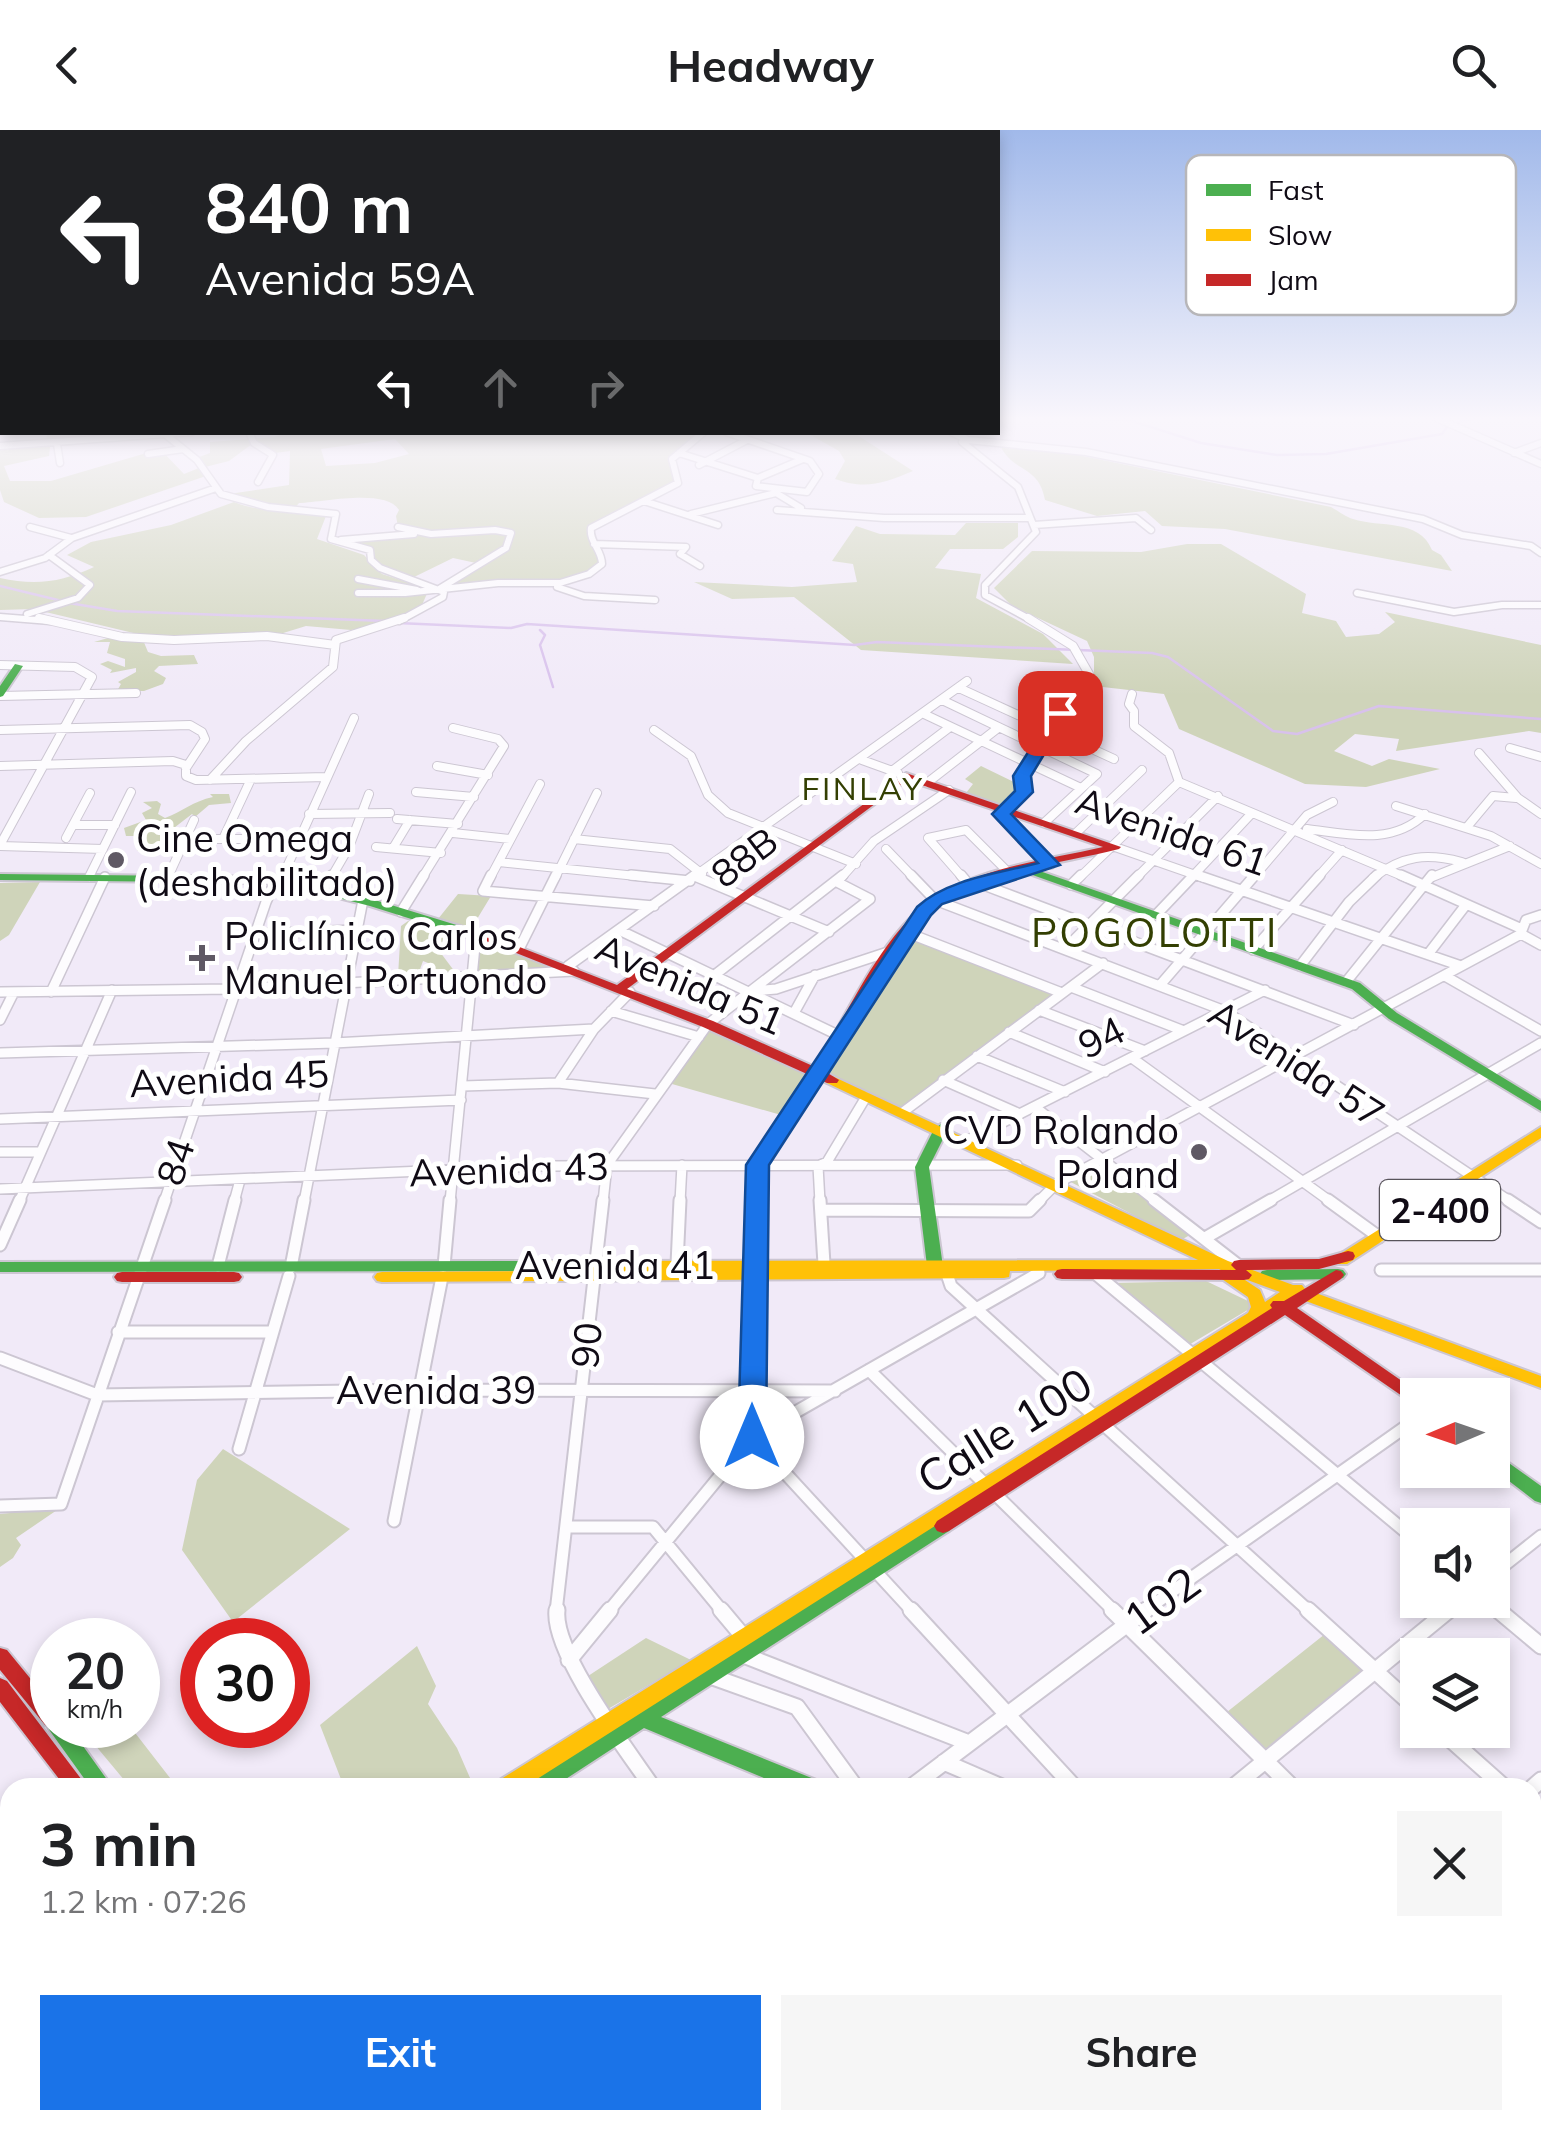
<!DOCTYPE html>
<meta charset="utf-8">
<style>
:root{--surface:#fff;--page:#f6f6f6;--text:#202124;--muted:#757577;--accent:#1a73e8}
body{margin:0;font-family:Mulish,sans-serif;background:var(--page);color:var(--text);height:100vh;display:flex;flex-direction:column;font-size:38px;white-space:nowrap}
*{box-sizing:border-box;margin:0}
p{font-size:32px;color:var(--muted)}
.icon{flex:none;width:55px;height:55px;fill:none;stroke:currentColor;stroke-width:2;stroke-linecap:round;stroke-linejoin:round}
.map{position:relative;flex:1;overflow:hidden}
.drawer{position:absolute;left:0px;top:1648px;width:1542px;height:352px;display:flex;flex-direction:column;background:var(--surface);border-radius:30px 30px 0 0;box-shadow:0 5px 15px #0003}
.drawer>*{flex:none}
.top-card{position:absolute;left:0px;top:0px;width:1000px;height:305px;box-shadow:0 5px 15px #0003;background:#202124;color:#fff;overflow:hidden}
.needle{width:65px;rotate:268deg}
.buttons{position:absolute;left:1400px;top:1248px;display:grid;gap:20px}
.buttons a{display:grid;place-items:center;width:110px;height:110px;border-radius:0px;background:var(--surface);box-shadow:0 5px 15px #0003;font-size:50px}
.speed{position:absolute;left:30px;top:1488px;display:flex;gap:20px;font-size:50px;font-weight:700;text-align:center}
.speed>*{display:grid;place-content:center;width:130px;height:130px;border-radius:50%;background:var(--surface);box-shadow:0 5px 15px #0003;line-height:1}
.speed small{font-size:25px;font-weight:400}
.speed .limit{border:15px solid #d22;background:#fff;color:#111}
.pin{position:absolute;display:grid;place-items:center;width:85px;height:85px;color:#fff;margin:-42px;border-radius:20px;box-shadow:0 5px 15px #0006}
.me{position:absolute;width:110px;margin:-55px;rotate:0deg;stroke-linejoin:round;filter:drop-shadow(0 0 8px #0008)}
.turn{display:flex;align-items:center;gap:35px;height:210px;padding:0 40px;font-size:45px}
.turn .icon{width:130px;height:130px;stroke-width:2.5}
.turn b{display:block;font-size:70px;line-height:85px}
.lanes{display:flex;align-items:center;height:95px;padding:0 40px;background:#0003;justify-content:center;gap:50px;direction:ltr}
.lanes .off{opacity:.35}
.round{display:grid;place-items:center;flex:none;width:105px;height:105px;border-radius:0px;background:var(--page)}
.head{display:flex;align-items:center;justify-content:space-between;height:170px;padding:0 40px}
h1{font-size:60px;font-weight:700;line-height:75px}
.primary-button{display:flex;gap:20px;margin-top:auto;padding:20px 40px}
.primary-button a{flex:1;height:115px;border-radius:0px;background:var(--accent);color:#fff;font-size:40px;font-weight:700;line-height:115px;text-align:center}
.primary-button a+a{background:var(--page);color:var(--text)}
header{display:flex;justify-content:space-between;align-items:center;height:130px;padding:0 40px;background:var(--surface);font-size:45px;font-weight:700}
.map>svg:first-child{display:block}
.green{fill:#cfd4ba;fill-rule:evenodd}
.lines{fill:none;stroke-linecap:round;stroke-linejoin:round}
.stream{stroke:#d8c1ec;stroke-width:2.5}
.street-far4-casing{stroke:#ccc6d2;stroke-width:9}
.street-far3-casing{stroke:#ccc6d2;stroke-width:10}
.street-far2-casing{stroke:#ccc6d2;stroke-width:12}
.street-far1-casing{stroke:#ccc6d2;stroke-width:15}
.street-casing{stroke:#ccc6d2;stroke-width:19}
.fast-casing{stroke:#ccc6d2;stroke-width:4}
.slow-casing{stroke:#ccc6d2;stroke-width:4}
.jam-casing{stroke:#ccc6d2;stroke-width:4}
.street-far4{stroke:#fdfcfe;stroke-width:6}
.street-far3{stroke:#fdfcfe;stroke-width:8}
.street-far2{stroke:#fdfcfe;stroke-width:9}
.street-far1{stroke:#fdfcfe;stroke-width:11}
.street{stroke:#fdfcfe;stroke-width:15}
.fast{fill:#4caf50;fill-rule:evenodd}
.slow{fill:#ffc107;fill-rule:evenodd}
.jam{fill:#c62828;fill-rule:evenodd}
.route{fill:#1a73e8;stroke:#114b97;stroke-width:2.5}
.poi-dot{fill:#5f5964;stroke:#fff;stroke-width:4}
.labels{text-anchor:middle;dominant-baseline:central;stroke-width:10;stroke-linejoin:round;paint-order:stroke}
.far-neighbourhood-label{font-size:32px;letter-spacing:2.5px;fill:#333f02;stroke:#fff}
.shield{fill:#fff;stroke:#58545b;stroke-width:2.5}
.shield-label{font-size:35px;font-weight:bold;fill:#100b15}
.street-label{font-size:38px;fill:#100b15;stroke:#fff}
.poi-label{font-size:38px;fill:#100b15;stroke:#fff;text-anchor:start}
.neighbourhood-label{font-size:40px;letter-spacing:2.5px;fill:#333f02;stroke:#fff}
.near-street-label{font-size:45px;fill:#100b15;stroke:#fff}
.key{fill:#fff;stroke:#b7b6b9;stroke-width:2.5}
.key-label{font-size:28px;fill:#100b15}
</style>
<header><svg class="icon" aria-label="back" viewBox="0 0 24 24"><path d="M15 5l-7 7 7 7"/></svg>Headway<svg class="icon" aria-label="search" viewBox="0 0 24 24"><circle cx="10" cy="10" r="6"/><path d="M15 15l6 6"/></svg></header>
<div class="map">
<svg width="1541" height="1999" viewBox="0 0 1541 1999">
<rect width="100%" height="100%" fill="#f1eaf8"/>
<path class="green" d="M47,303h37l-9,12 -25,2 -1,9 -45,10 6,15h41l109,-32 24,25 15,-6 -5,-9 16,-6v-11l64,-5 13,-4h417l-32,26 6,24 -87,45 11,36 -36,20 -74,-1 -53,6 37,-26 -23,-5 -43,21 -30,-11 -9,-8 -1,-10 -27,-6 70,-12 -15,-5 -2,-11 3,-6c-13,-22 -75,-8 -100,-7l-5,6 -26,-2 -39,-13 60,-9 1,-34 -22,3 -16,-10 -23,17 -24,6 1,9 -120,41 -47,1 -35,-16 -4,-12v-45l46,-3zM395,309l14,15 -34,9 -49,3 -5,-17z
M807,303h47l59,38c-29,12 -47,19 -78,8l10,-18 -6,-10z
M1001,317l77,8 253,52c7,4 15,10 22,12 27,9 66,-1 79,31l9,5 11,16 -227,-42 -63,-3 -17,-15 -48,5 -52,-16c-6,-35 -31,-27 -44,-53z
M234,372c29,12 61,7 92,14l-9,23 47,16 18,19 47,15 -7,16 -41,20 -30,5 -45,-4 -26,8 -134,2 -113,-27 -33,1v-32c36,8 62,4 94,-11l-27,-12 24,-13 80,-17z
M966,393h52v14l-15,12h-53l-15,19 46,6 -5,24 67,36 30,30 -212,-14 -67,-53 -62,2 -38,-17 98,5 65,-5 -4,-18 -21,-3 24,-35 24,8 75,1z
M1187,414h34l85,50 -4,19 34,8 10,16 33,-3 16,-12 -10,-10 156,33v88l-12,-2 -133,20 3,-12 -44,-5 -21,17 38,15 17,-7 51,10 -74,18 -61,-3 -126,-55 -15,-35 -70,-8v-29l-7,-16 -75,-35 -18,-18 38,-37 109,1z
M115,506l28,4 5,12 13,4 33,-1 4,9 -39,2 -5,5 12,7 -3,6 -19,7h-27l4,-7 -3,-2 18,-10v-4l-26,5 2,-3 -12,-6 8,-3 17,6v-8l-18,-6 3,-11h-16z
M981,636l39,19 -1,7 -13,6 -4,9 -36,-14 7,-9 -8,-5z
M210,664h19l2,9 -22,2 -14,12 -3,-3 -22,17 3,6 -36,14v-15h-11l-2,-8 22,-8 -4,-7 10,-5 -9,-6 14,-1 4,3 -3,10 7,4c17,-6 28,-17 48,-21z
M40,752l-31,53 -9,6v-58z
M458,764l33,2 -20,33 -33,-10z
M408,791l36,13 -4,18 15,20 -22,2v-9l-10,-4 -5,14 -20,1 3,-50z
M908,803l154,60 -159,119 -85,-38 -30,43 -123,-35 43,-58 110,50z
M486,814l70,23 -79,5 2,-26z
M1103,1029l94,72 -16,9 -116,-61z
M1206,1151l42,20 3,7 -64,38 -75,-63z
M223,1319l127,80 -117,93 -51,-72 15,-70z
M60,1378l-44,30 5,7 -8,13 -13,9v-53z
M1325,1504l41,37 -101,81 -38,-40z
M646,1508l45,22 -83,49 -23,-31z
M417,1516l19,40 -8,18 29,44 17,39h-130l-24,-62z
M110,1595h19l48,62h-47l-40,-48z"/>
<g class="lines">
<path class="stream" d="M1056,286l76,5 69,22 76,12 49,-1 116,-20 5,-7
M1456,293l28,-7
M0,456l62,15
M69,473l48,8 268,10
M398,493l113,5 16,-4 328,21 22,-3 275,11 16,4 105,74 24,3 82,-28 162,13
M540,500l5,5 -5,10 13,42"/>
<defs>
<path id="street-far4" d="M1432,286l109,48
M249,302l5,11 19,12 -15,27
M951,302l17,8 118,12 337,67 39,16 69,11 10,7
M166,305l31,25 24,34 47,13 68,7 -5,25 39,11 1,10 9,8 64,24 -1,5 -44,24
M962,312l56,45 18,45 -51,53v10l48,26
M57,314l3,19
M0,316l192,-14
M679,323l79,25 -2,8 51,6 12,-18 -9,-13 -84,-29
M1514,323l27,-10
M148,324l35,-5
M699,335l46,-24
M758,348l45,-19
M644,371l74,24
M777,380l107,8h144
M691,384l85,-21 25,15
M1034,395l102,-7 15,12
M30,397l41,11
M398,397l33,7 64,-4 16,3 -5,15 -67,41
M341,410l73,-6
M594,414l92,3 -6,7 20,12
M0,442l45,-14 27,-20 144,-50
M358,449l59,11
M557,457l27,9 71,4
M358,463h47l93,-10h62l29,-9 13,-10c0,-14 -13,-22 -11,-36l87,-45 -6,-24 32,-27
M1357,463l97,19 48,-7h39
M27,484l51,-16 12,-13 -41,-30
M0,487l50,4"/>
<path id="street-far3" d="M39,488l83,19 52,3 93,-4 68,9
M1028,488l45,28 16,28c-19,30 -70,82 -65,118l-23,22 50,51
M0,535l75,2 17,10 -92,168
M959,558l155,71
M1132,564l-3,10 5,7v15l35,27 10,29
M0,566l136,-3
M942,570l155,74 -53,49
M924,584l157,74
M0,600l190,-5 12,7 3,7 -19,29
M654,600l37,26 17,39 20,18 128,51
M1510,618l31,9
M1479,623l39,45 23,16
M862,630l36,13
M0,636l173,-5 13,4v11l10,4 130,-3
M437,636l51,9
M892,641l58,-44
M210,650l36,-39 87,-74 3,-27 68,-22
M1179,652l228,96
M927,653l71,-55
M416,662l58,5
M1396,676l95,30 50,28
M309,684l81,-1
M397,689l61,5
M73,695h42
M1467,697l26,-31 23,2
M1307,699c41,5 85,17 118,-15
M453,703l57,6
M1076,703l66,-63
M66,708l24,-45
M185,709h61
M223,709l28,-60
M574,709l96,10 32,25
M0,716l103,3
M376,717l65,6
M1115,717l89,31
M393,718l17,-28
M886,719l28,29
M499,732l157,16
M89,747l42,-85
M168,747l26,-57
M282,748l72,-160
M331,748l18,-31 20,-53
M422,748l82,-132 -6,-7 -45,-11
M490,748l50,-94
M555,748l42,-85
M692,748l275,-197
M841,748l33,-37 75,-51
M963,748l-35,-40 38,-8 45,45
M1079,748l100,-96
M1136,748l82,-82
M1191,748l61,-65
M1253,748l54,-63 26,-13
M1317,748l25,-28
M1373,748c30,-23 54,-25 89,-16
M1430,748l80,-32"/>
<path id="street-far2" d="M491,745l-8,16 171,15
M631,745l59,6
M911,745l24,25 290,111 286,191
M961,745l10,12
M1197,745l264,91
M1401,745l121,54
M697,747l132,55
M981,754l373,141
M1071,755l10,-10
M324,759l8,-14
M401,782l23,-37
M1156,785l38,-40
M619,800l223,107
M908,803l154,60
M1521,803l5,-13 15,-5
M254,804l100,-4
M1521,804l20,11
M1066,818l73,-73
M519,819l37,-74
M1253,820l67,-75
M1429,823l36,-47
M568,836l127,-91
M1300,836l49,-64 28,-27
M716,844l127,-99
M1445,846l96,55
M1346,852l86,-107
M1161,854l94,-109
M1071,857l113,44
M753,861l23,-2 121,-40
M0,862l231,-3 343,-18
M51,862l54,-115
M1039,880l106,41
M611,881l88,26
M794,883l21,-38
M0,890l14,-28
M1009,902l96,40
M0,923l334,-10 260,-14
M977,926l88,36
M1132,928l199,144
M943,950l77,34
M558,953l36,-54 36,-37
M463,956l95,-3 97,11
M1035,977l122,95
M903,982l200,-149
M0,989l461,-19
M966,1011l299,-151
M0,1022h40
M0,1059l539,-23 478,-1
M19,1072l93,-212
M164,1072l102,-300 7,-16 12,-11
M234,1072l6,-22
M304,1072l59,-302
M450,1072l26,-266
M603,1072l4,-37 101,-141 162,-125 -33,-17
M680,1072l2,-37
M757,1072l1,-37 60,-91
M820,1072l-2,-36 9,-4 39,-65
M1038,1072l18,-18 465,-250
M1267,1072l274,-159"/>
<path id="street-far1" d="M757,1070l-5,237 161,175
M820,1070l4,64
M1154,1070l89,69
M1328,1070l51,37
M1508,1070l33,22
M821,1080l208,1 11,-11
M1205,1108l66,-38
M0,1115l20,-45
M677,1134l3,-64
M218,1136l17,-66
M444,1136l6,-66
M291,1137l13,-67
M1381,1140h160
M947,1144l4,12 359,326
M1096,1144l322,268
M118,1202h154
M0,1228l97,37 321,-5 417,1
M869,1240l246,242
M239,1319l50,-173
M0,1376l61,-2 104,-304
M394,1391l48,-244
M566,1397h87l70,85
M1492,1445l49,-39
M1486,1470l15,12
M556,1482l47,-412
M608,1482l144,-175 287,-164
M1143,1482l275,-194
M1446,1482l15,-12"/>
<path id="street" d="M557,1480c-5,42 70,140 96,178
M721,1480l26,31
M911,1480l164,178
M1112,1480l181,178
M1308,1480l110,100
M1498,1480l43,36
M741,1524l228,89
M569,1530l41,-50
M713,1547l84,30 59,81
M1440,1600l65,58
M944,1632l60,26
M910,1658l236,-178
M1232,1658l217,-178
M1532,1658l9,-8
M1532,1683l9,7
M1532,1846l9,4
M1532,1915l9,8
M1532,1950l9,4
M0,1978l10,-7
M657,1990l10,9
M887,1990l7,9
M1383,1990l8,9
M5,1999l15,-9
M414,1999l13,-9
M809,1999l11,-9
M1096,1999l4,-9
M1240,1999l11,-9"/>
<path id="fast" d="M15,534l8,2 -20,30 -3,1v-11z
M1031,738l329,115 37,30 144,88v10l-152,-92 -37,-30 -325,-116 -2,-2z
M0,744l280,3 98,24 108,33 2,3 -2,3h-8l-108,-34 -90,-23 -280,-3z
M941,994l7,5 -19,38 15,107 -3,4h-10l-3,-4 -13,-107 19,-38z
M537,1131l5,1 3,4 -3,4 -5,1 -537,1v-10z
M1338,1139l5,1 3,4 -3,4 -5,1 -71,1 -5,-1 -3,-4 3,-4 5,-1z
M1492,1321l49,35v17l-6,-2 -43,-33z
M943,1389l6,2 3,5 -3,5 -288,186 158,64 3,7h-34l-144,-60 -92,60h-28l3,-7 101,-64 2,-7 7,-3 4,2z
M52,1588v7h16l45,63h-22l-41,-57 -3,-6z
M330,1990h46l3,9h-46z
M1125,1990h25l4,9h-25z"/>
<path id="slow" d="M832,946l396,185 65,24h9l3,4 236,87v12l-246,-91 -772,491h-28l3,-7 750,-468 3,-6 -3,-10 -26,-18 -3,-4 4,-4 -4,-2 -209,2 -1,6 -5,1 -622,4 -5,-1 -3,-4 3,-4 5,-1 152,-1 -5,-5 3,-4 5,-1 661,-1 -371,-177 -2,-3 2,-3zM1242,1148l38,14 -15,10 -5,-12z
M1541,997v11l-194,126h-10l-2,-4 2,-4z"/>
<path id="jam" d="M906,643l215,74 -2,2c-54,14 -139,23 -183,57 -49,39 -79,113 -110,166l13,8 -2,3h-10l-124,-56 -227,-90 2,-3h8l131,51zM907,650l196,67c-52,12 -108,18 -156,43 -61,31 -97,121 -132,177l-102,-46 -86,-32z
M1348,1121l5,1 2,4 -2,4 -34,9 -73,1 6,5 -3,4 -5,1 -182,-1 -5,-1 -3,-4 3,-4 5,-1 174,1 -5,-5 3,-4 5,-1 80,-1z
M1336,1140l5,1 3,4 -3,4 -44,29 125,87h-4v12l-133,-92 -336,216 -6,2 -6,-2 -3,-5 3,-5 335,-213 -2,-3 3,-4h11z
M122,1142h112l5,1 3,4 -3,4 -5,1h-112l-5,-1 -3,-4 3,-4z
M0,1518l7,2 45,55v20h7l-7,3 -7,-3 -45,-55z
M0,1548l7,3 81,107h-22l-66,-86z"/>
</defs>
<use href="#street-far4" class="street-far4-casing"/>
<use href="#street-far3" class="street-far3-casing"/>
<use href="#street-far2" class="street-far2-casing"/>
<use href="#street-far1" class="street-far1-casing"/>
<use href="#street" class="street-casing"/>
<use href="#fast" class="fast-casing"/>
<use href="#slow" class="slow-casing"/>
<use href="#jam" class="jam-casing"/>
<use href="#street-far4" class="street-far4"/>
<use href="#street-far3" class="street-far3"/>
<use href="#street-far2" class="street-far2"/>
<use href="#street-far1" class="street-far1"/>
<use href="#street" class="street"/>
<use href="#fast" class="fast"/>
<use href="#slow" class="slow"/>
<use href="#jam" class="jam"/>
</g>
<linearGradient id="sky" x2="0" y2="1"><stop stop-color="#a1b9ea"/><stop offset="0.51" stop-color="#f9f6fc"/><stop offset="1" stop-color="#f9f6fc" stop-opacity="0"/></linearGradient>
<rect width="1541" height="566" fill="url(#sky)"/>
<path class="route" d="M1055,580l14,3 -38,63 2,16 -22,22 49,51 -118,39 -11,11 -162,250 -3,272 -4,8 -10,3 -10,-3 -4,-8 8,-272 171,-258c30,-28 83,-34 121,-44l-46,-49 23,-23 -2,-15z"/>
<g class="poi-dot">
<circle cx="116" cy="730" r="10"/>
<path d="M197 813h10v10h10v10h-10v10h-10v-10h-10v-10h10z"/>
<circle cx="1199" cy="1022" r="10"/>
</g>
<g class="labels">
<g class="far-neighbourhood-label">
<text x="863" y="658">FINLAY</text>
</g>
<rect class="shield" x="1380" y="1050" width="120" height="60" rx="8"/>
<g class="shield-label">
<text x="1440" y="1080">2-400</text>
</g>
<g class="street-label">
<text transform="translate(1172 701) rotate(19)">Avenida 61</text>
<text transform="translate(744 727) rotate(-37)">88B</text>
<text transform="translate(690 854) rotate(23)">Avenida 51</text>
<text transform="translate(1101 907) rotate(-27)">94</text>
<text transform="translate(1297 933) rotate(33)">Avenida 57</text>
<text transform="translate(229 948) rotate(-3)">Avenida 45</text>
<text transform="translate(175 1032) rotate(-72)">84</text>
<text transform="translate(509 1039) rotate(-2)">Avenida 43</text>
<text x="615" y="1135">Avenida 41</text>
<text transform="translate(586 1215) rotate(-85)">90</text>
<text x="436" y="1260">Avenida 39</text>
</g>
<g class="poi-label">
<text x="136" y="708">Cine Omega<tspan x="136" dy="44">(deshabilitado)</tspan></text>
<text x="224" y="806">Policlínico Carlos<tspan x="224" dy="44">Manuel Portuondo</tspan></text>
<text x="1179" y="1000" text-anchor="end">CVD Rolando<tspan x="1179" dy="44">Poland</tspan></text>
</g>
<g class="neighbourhood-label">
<text x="1155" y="802">POGOLOTTI</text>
</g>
<g class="near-street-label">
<text transform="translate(1004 1300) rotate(-32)">Calle 100</text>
<text transform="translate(1161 1470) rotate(-36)">102</text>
</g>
</g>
<rect x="1186" y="25" width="330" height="160" rx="15" class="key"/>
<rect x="1206" y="54" width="45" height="12" fill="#4caf50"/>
<rect x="1206" y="99" width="45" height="12" fill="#ffc107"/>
<rect x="1206" y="144" width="45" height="12" fill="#c62828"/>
<g class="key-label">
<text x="1268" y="70">Fast</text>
<text x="1268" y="115">Slow</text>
<text x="1268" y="160">Jam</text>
</g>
</svg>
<div class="buttons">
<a><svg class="needle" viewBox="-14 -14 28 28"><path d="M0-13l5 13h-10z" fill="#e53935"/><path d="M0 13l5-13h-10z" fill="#757577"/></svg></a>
<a><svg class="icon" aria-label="sound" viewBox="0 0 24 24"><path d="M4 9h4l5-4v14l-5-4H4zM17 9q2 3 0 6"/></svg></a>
<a><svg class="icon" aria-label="layers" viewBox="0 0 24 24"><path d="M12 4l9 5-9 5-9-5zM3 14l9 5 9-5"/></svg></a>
</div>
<div class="speed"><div>20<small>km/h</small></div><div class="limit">30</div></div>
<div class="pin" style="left:1060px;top:583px;background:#d93025"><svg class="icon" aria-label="arrive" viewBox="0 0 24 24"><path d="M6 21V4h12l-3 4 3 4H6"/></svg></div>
<svg class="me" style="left:752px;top:1307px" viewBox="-20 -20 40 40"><circle r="19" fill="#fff"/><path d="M0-13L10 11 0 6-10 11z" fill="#1a73e8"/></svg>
<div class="top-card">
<div class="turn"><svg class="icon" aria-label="left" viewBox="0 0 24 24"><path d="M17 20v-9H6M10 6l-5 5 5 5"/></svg><div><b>840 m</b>Avenida 59A</div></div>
<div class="lanes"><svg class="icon" aria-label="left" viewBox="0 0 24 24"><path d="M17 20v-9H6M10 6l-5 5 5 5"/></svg><svg class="icon off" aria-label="ahead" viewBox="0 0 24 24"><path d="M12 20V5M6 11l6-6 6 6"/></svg><svg class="icon off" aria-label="right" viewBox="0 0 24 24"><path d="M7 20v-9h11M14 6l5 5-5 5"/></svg></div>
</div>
<section class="drawer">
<div class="head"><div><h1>3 min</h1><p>1.2 km · 07:26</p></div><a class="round"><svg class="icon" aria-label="close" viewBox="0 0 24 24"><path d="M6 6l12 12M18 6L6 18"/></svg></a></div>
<div class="primary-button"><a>Exit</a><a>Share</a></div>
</section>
</div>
